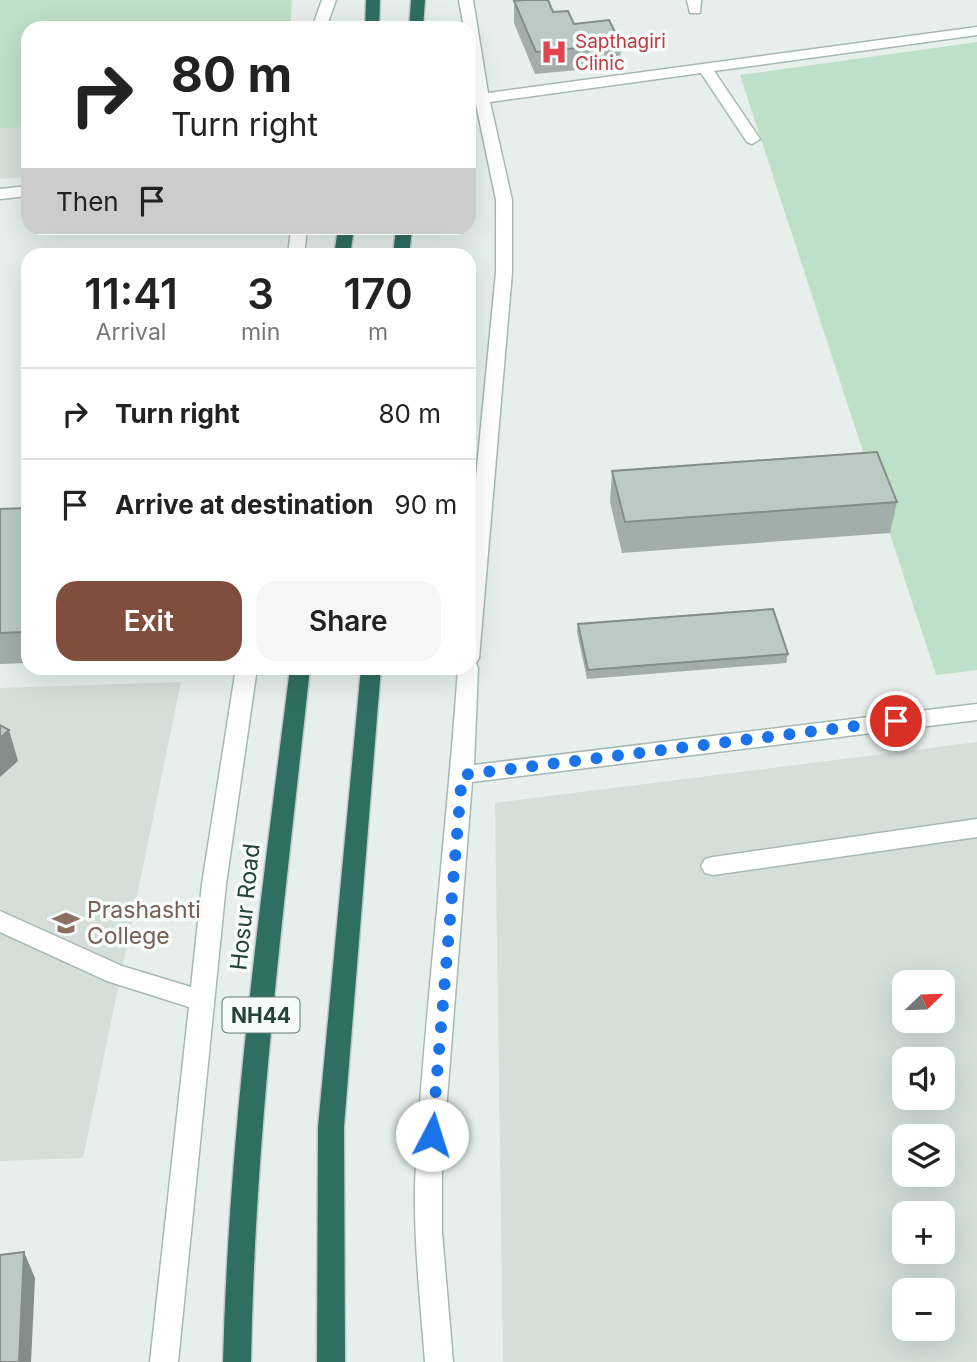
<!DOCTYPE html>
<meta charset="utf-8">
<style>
:root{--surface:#fff;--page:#f6f6f6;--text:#222;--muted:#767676;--line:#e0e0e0;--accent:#804e3d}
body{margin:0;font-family:Inter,sans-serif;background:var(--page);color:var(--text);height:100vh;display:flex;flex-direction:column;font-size:26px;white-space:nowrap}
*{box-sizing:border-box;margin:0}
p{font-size:23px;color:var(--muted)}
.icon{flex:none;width:38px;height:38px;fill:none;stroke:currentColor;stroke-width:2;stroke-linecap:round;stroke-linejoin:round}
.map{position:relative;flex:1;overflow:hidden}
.side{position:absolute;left:21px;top:248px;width:455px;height:427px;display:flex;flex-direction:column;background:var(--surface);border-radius:21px;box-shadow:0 7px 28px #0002}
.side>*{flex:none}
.banner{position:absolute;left:21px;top:21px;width:455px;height:214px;border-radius:21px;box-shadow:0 7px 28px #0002;background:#fff;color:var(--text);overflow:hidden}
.needle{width:46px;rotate:67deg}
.tools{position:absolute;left:892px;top:970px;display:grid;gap:14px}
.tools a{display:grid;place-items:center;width:63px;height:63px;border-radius:14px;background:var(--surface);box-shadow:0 7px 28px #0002;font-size:35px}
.pin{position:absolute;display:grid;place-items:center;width:60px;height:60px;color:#fff;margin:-30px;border:4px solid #fff;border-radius:50%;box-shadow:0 2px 7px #0007}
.me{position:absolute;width:77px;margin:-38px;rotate:5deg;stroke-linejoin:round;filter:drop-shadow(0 0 5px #0008)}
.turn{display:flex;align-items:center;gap:24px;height:147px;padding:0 35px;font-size:32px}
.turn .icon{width:91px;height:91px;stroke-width:2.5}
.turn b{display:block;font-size:49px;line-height:60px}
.then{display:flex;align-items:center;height:66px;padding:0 35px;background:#0003;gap:14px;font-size:26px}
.eta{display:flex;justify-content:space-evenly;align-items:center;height:119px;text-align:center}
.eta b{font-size:42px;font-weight:600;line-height:49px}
.action{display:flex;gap:14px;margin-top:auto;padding:14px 35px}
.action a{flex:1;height:80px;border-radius:21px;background:var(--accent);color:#fff;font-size:28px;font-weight:600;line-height:80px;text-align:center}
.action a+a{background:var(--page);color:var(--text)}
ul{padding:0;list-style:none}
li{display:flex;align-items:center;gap:21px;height:91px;padding:0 35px;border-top:2px solid var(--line)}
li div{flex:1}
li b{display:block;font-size:26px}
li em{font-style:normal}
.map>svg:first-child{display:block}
.built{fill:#d4dfda;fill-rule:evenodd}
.green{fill:#bfe0c8}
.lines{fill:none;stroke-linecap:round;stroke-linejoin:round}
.minor-casing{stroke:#a8b8b2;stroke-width:3}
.highway-casing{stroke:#c2cac8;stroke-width:3}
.minor{fill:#fff;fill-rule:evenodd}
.highway{fill:#2f6f62;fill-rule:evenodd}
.wall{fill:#a1aea9}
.shaded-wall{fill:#838d89}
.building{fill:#bbcac4;stroke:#838d89;stroke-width:2}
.route{stroke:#1a73e8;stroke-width:12;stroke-dasharray:0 21.6}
.labels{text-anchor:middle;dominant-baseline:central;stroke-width:7;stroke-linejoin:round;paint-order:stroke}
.far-health-label{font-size:19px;fill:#be3a42;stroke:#f7fbf9;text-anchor:start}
.shield{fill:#f7fbf9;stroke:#637a73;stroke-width:2}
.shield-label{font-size:21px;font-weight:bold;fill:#24423a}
.street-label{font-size:23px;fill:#24423a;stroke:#f7fbf9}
.education-label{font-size:23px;fill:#785e54;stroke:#f7fbf9;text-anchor:start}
</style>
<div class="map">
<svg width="977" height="1362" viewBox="0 0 977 1362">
<rect width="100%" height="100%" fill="#e6efeb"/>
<path class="built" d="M28,127v50l-28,2v-50z
M181,682l-98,476 -83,3v-473z
M977,742v620h-474l-8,-559zM905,982h38v38h-38zM905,1059h38v38h-38zM905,1136h38v38h-38zM905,1213h38v38h-38zM905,1290h38v38h-38z"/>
<path class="green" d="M0,0h292l-2,28h-262v99l-28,2z
M977,42v628l-41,5 -196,-600z"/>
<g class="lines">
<defs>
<path id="minor" d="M322,0h14l-10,28h-14z
M459,0h14l15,93 489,-66v8l-263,36 46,68 -8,5 -5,-2 -46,-69 -211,29 22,98v72l-33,386 -3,5 2,5 -4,97 503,-61v16l-505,62 -30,380v70l11,130h-28c-5,-67 -13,-134 -9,-201 10,-165 31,-328 42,-493h11v-118l27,-278v-72l-20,-96h-7v-8l5,-1 -5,-32v-35h-5z
M687,0h14l-1,13h-10z
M28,186v10l-28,3v-10z
M291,228h16l-3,28h-16z
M236,668h21l-31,216 -48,478h-28l39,-355 -82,-26 -107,-49v-21l122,55 69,21 11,-103z
M977,819v18l-264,38 -8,-2 -4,-7 4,-7 8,-2z"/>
<path id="highway" d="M366,0h14l-1,28h-14z
M411,0h14l-2,28h-14z
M338,228h16l-4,28h-16z
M396,228h16l-3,28h-16z
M290,668h20c-25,232 -55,461 -59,694h-28c6,-233 38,-463 67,-694z
M361,668h20l-37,459 1,235h-28l1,-235z"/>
</defs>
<use href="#minor" class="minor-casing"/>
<use href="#highway" class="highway-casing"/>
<use href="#minor" class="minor"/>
<use href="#highway" class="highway"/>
</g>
<path class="wall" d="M514,1l39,11 21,12 47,20 -1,22 -85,8 -21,-51z
M612,471l285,31 -7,31 -268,20 -12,-51z
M28,508v155l-28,1v-155z
M578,624l210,30 -2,9 -199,16 -10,-47z"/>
<path class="shaded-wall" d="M28,599v51l-5,-18z
M9,730l9,31 -18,16v-39z
M24,1252l11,26 -4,84h-12z"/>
<path class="building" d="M525,0h23l5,12 15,-1 6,13 35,-4 12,24 -85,8 -22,-51z
M877,452l20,50 -272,20 -13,-51z
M28,508v91l-5,33 -23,1v-124z
M773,609l15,45 -200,16 -10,-46z
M0,725l9,5 -9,8z
M24,1252l-5,110h-19v-107z"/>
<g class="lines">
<path class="route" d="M432,1135l30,-360 434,-54"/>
</g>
<defs>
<symbol id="hospital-bare" viewBox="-9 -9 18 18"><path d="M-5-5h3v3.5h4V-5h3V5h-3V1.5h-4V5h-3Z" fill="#e0444e" stroke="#f7fbf9" stroke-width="2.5" paint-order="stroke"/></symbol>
<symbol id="university-bare" viewBox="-9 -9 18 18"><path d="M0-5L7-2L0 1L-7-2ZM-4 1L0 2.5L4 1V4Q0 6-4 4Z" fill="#8d6e63" stroke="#f7fbf9" stroke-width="2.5" paint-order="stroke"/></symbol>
</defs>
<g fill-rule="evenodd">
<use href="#hospital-bare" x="535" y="33" width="38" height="38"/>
<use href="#university-bare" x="47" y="904" width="38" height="38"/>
</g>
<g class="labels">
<g class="far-health-label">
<text x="575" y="41">Sapthagiri<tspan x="575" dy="22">Clinic</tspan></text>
</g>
<rect class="shield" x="222.5" y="997.5" width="77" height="35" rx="5"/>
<g class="shield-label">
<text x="261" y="1015">NH44</text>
</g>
<g class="street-label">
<text transform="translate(245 907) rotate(-84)">Hosur Road</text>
</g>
<g class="education-label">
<text x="87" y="910">Prashashti<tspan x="87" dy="26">College</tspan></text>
</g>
</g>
</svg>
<div class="tools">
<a><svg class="needle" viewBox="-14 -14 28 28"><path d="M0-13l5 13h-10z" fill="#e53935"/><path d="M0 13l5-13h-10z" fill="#767676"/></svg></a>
<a><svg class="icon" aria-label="sound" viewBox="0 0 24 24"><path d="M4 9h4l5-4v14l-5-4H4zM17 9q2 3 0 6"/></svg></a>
<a><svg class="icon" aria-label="layers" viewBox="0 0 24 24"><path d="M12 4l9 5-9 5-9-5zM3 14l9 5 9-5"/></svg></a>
<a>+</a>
<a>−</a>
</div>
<div class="pin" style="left:896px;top:721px;background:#d93025"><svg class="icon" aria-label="arrive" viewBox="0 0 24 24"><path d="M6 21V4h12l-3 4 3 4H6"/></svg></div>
<svg class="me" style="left:432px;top:1135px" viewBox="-20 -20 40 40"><circle r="19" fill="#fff"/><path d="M0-13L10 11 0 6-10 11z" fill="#1a73e8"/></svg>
<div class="banner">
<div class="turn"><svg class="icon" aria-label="right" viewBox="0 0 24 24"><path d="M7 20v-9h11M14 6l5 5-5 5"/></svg><div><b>80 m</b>Turn right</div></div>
<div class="then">Then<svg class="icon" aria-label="arrive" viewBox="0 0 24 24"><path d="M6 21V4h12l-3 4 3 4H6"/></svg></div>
</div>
<section class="side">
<div class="eta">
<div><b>11:41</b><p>Arrival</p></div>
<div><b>3</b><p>min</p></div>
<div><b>170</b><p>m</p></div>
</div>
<ul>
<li><svg class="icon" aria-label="right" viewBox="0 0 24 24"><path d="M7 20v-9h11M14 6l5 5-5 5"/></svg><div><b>Turn right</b></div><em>80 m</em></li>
<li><svg class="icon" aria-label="arrive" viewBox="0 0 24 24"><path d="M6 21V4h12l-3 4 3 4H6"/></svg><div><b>Arrive at destination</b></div><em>90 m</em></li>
</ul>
<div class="action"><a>Exit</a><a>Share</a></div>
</section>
</div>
